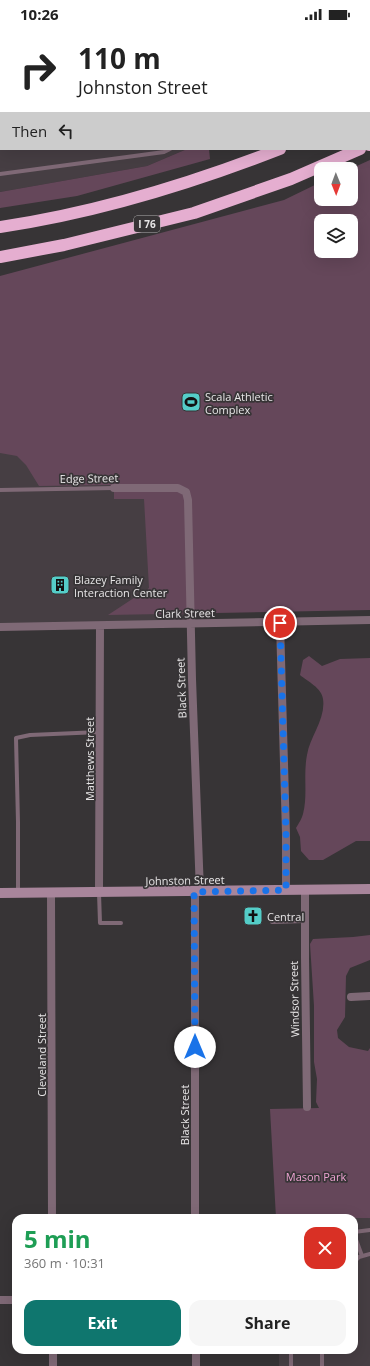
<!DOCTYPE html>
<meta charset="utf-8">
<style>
:root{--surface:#fff;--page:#f6f6f6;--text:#222;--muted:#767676;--accent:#0f766e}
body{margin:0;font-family:"Open Sans",sans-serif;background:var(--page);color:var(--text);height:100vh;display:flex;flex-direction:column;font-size:15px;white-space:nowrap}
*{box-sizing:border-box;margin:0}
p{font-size:13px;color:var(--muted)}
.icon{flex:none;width:22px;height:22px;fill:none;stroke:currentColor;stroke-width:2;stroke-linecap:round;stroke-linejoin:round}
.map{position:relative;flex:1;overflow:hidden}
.panel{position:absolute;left:12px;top:1186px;width:346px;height:140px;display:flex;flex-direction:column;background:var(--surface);border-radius:12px;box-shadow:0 4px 16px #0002}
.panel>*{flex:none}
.top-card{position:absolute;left:0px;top:0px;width:370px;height:122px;box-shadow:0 4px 16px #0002;background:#fff;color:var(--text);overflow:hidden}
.needle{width:26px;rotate:179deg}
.buttons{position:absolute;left:314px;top:134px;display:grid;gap:8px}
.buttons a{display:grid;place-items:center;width:44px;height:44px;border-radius:8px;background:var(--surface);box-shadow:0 4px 16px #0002;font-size:20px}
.pin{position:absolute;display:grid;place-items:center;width:34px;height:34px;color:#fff;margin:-17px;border:2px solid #fff;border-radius:50%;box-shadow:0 1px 4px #0007}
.me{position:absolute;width:44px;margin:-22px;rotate:0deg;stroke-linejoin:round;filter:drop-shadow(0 0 3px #0008)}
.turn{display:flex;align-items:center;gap:14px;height:84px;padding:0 12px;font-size:18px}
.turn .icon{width:52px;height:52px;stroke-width:2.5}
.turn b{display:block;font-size:28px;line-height:34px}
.then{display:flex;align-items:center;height:38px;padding:0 12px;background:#0003;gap:8px;font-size:15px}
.round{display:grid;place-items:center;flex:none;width:42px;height:42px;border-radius:12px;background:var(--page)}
.headline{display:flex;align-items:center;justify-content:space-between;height:68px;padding:0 12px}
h1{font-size:24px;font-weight:700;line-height:30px;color:#1e9e55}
.action{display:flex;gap:8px;margin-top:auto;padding:8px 12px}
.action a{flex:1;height:46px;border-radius:12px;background:var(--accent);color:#fff;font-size:16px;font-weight:700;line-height:46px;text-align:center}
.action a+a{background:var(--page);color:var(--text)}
.status{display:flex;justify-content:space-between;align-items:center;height:28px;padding:0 20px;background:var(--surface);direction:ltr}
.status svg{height:11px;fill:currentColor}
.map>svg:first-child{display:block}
.built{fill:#463e43}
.green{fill:#65475a;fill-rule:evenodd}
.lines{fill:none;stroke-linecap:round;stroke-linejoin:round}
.lane{stroke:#7f6976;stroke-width:4}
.street{stroke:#7f6976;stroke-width:8}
.secondary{stroke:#a8859b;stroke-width:10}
.highway{stroke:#e5aed0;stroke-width:12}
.route{stroke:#1a73e8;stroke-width:7;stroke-dasharray:0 12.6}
.labels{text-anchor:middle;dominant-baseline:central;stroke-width:3.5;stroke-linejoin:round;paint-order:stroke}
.shield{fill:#373436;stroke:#b2b0b1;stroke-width:1}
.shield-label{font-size:10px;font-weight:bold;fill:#e7e5e6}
.poi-label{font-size:11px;fill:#e7e5e6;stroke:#373436;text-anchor:start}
.street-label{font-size:11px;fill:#e7e5e6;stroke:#373436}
.park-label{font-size:11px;fill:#efa4d3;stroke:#373436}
</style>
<div class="status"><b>10:26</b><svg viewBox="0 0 49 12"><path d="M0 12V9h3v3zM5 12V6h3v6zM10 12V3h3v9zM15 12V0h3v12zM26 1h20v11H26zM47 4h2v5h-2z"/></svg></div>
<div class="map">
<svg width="370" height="1338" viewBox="0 0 370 1338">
<rect width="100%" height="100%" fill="#373436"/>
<path class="built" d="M0,0h370v36l-1,1v-36h-368v120h186l-40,17 -147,26z
M0,345l178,115 13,135 -191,4z
M316,1190h54v148h-91v-16h75v-132z"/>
<path class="green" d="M187,121h22l1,10 -133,37 -77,12v-16l147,-26z
M370,132v450l-262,5 41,-27 -5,-89h-30v-14l-75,1 -13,-21 -9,-9 -17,-3v-177l284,-76 37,-18v17h30l-1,-30zM321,193h30v30h-30z
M309,628l13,10 18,-7 30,-1v183h-14l-33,19h-14l-8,-9 -1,-14 -4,-9c3,-5 6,-10 7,-14 5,-19 0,-39 4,-59 3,-19 19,-36 16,-56 -1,-11 -16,-18 -23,-24l3,-15z
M370,907v25l-20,8 -4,8 -1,41 -8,13 1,8 11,9 19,4 2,-3v170h-94l-6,-109 49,-1 -3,-6 1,-23 -3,-17v-56l-4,-62 3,-5 40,-2z"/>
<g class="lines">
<path class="lane" d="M58,0v1
M96,0v1
M188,0v1
M266,0l4,1
M31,1v-1
M222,1v-1
M0,146l164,-22 6,-3
M0,462l114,-2
M18,865v-71l-2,-84 14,-3 70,-3
M99,865l1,30h21
M272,894l33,-1
M354,1204l16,-2
M354,1206l8,22
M354,1234l5,-5 11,-3
M291,1322v16
M322,1322v16"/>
<path class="street" d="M114,460h64l8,4 2,8 4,179 8,213
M280,595l6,211v56
M0,599l370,-7
M305,862v68l2,149
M99,864l1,-266
M195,864v326
M51,865l1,325
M351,969l19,-1
M0,1272h16
M53,1322v16
M196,1322v16"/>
<path class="secondary" d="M0,865l370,-4"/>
<path class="highway" d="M369,83l1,-1
M369,117h1
M0,199c96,-14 190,-43 280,-78
M0,229l64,-12 130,-32 97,-34 69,-30"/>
</g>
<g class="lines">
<path class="route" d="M195,1019l-1,-155 92,-2v-56l-6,-211"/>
</g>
<defs>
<symbol id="stadium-square" viewBox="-11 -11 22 22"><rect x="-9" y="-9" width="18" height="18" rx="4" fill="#54cdc8" stroke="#373436"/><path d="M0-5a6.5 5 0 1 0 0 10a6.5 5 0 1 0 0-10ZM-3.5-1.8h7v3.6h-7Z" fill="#111"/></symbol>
<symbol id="building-square" viewBox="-11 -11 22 22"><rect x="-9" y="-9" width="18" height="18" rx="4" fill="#54cdc8" stroke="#373436"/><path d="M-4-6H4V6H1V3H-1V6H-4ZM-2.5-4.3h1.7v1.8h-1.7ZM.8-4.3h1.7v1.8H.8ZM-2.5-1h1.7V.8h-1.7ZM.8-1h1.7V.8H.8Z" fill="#111"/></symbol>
<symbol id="church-square" viewBox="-11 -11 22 22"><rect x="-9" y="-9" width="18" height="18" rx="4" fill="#54cdc8" stroke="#373436"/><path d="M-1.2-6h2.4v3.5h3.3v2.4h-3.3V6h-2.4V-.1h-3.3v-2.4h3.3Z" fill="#111"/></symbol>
</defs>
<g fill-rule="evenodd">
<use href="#stadium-square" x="180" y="363" width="22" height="22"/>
<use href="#building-square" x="49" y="546" width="22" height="22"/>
<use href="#church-square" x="242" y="877" width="22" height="22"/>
</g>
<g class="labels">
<rect class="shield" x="134" y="188" width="26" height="16" rx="3"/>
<g class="shield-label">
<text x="147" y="196">I 76</text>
</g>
<g class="poi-label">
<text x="205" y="368">Scala Athletic<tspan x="205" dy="13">Complex</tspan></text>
<text x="74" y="551">Blazey Family<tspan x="74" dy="13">Interaction Center</tspan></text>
<text x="267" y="888">Central</text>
</g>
<g class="street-label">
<text transform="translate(89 450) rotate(-1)">Edge Street</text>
<text transform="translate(185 585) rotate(-1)">Clark Street</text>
<text transform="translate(181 660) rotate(-92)">Black Street</text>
<text transform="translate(89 731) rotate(-90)">Matthews Street</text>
<text transform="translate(185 852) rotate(-1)">Johnston Street</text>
<text transform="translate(294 971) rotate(-91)">Windsor Street</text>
<text transform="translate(41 1027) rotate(-90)">Cleveland Street</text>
<text transform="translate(184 1087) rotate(-90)">Black Street</text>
</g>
<g class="park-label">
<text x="316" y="1148">Mason Park</text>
</g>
</g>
</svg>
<div class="buttons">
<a><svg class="needle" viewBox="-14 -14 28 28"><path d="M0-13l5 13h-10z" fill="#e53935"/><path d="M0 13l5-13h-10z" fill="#767676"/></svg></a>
<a><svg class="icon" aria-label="layers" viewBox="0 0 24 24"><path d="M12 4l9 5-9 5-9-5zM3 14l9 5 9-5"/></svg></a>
</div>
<div class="pin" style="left:280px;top:595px;background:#d93025"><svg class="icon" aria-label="arrive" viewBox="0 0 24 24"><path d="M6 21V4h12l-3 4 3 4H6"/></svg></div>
<svg class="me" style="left:195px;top:1019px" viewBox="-20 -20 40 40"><circle r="19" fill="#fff"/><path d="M0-13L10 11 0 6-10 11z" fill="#1a73e8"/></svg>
<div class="top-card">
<div class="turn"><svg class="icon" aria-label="right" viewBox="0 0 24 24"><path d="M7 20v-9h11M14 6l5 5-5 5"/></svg><div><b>110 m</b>Johnston Street</div></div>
<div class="then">Then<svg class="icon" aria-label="left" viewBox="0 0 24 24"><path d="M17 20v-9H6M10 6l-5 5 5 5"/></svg></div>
</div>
<section class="panel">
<div class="headline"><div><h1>5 min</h1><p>360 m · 10:31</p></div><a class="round" style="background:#d93025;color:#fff"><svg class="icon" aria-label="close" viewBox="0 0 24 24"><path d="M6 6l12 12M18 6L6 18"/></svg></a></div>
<div class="action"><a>Exit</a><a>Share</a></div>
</section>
</div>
